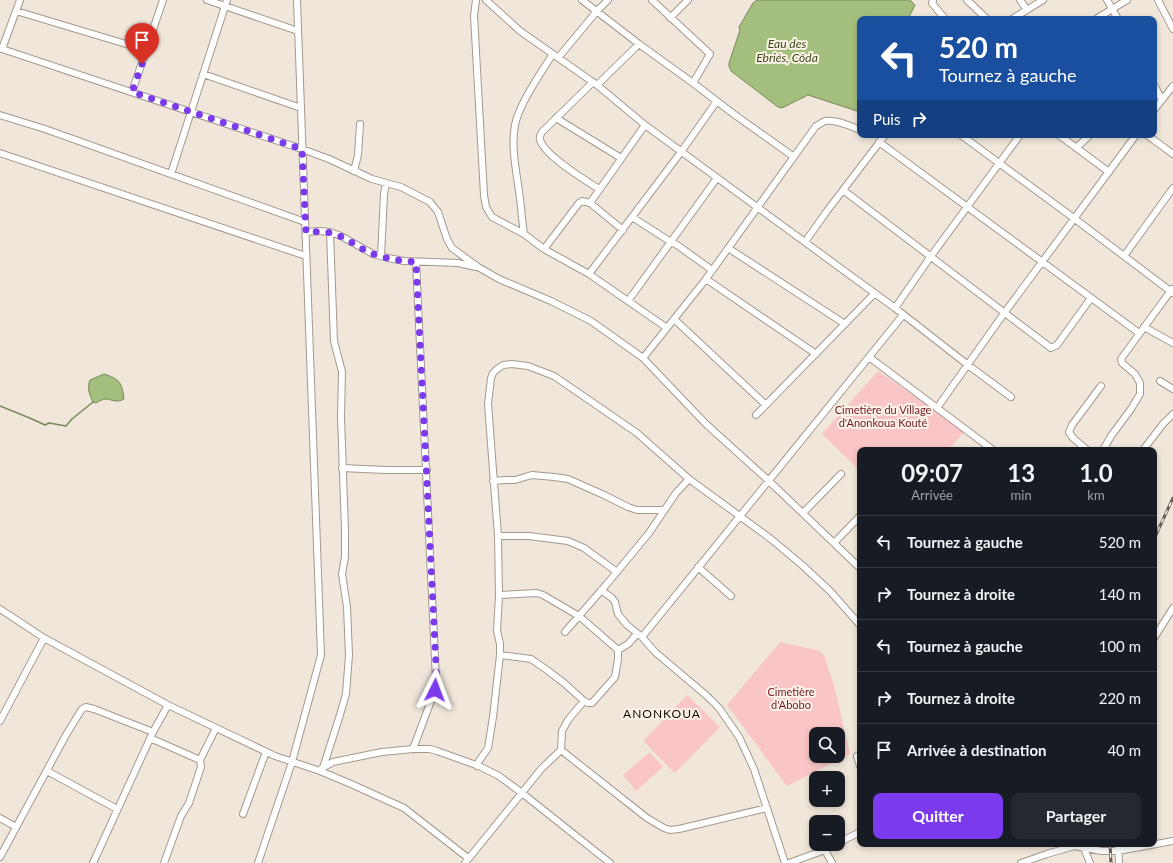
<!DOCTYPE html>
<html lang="fr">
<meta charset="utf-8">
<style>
:root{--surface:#171b24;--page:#242831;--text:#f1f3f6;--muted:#9ea1a6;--line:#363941;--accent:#7c3aed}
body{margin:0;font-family:Lato,sans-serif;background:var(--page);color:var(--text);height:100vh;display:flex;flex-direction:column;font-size:15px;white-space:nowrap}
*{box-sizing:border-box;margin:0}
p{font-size:13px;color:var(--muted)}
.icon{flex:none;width:22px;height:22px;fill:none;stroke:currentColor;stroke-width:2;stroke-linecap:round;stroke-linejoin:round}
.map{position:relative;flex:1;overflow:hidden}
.side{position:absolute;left:857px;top:447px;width:300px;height:400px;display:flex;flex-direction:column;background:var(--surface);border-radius:8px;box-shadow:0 2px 6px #0003}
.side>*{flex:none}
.top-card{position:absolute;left:857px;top:16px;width:300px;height:122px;border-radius:8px;box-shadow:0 2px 6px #0003;background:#1a4fa0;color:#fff;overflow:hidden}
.tools{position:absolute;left:809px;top:727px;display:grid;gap:8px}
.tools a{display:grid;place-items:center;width:36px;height:36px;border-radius:8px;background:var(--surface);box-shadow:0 2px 6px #0003;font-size:20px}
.pin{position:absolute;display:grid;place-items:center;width:34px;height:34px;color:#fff;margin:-41px -17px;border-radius:50% 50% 50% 0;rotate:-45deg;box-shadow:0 0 4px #0007}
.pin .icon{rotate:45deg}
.me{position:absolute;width:44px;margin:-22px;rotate:3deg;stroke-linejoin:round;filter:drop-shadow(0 0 3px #0008)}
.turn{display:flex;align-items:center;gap:14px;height:84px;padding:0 16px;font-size:18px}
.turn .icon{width:52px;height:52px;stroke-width:2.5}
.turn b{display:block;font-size:28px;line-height:34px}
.then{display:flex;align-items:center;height:38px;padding:0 16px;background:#0003;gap:8px;font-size:15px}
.eta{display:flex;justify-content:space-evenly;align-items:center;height:68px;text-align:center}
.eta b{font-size:24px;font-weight:700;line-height:28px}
.button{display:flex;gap:8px;margin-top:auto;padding:8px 16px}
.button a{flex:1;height:46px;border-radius:8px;background:var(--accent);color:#fff;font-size:16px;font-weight:700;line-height:46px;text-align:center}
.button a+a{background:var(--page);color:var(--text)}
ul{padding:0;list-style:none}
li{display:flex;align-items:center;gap:12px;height:52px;padding:0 16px;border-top:1px solid var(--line)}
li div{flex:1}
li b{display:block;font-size:15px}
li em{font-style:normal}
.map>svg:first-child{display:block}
.green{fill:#f9c5c6;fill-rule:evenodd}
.water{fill:#a4bf7d;stroke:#77895a}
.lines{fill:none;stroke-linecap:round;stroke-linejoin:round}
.stream{stroke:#77895a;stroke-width:1.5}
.minor-casing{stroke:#a3998e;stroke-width:8}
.minor{stroke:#fff;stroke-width:6}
.rail-casing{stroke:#67615a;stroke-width:3}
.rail{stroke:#fef3e7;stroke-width:1.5;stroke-dasharray:4.5;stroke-linecap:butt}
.route{stroke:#7c3aed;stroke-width:7;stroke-dasharray:0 12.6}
.labels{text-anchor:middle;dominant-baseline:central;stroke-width:4;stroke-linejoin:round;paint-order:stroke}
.park-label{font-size:11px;fill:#721827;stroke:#fef3e7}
.water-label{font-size:12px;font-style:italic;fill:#344516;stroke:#fef3e7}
.neighbourhood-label{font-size:12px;letter-spacing:1px;fill:#0f0c08;stroke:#fef3e7}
</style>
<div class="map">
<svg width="1173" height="863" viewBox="0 0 1173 863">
<rect width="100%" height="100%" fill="#f0e6da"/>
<path class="green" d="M878,371l87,60 -17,19h-88v21l-38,-37z
M780,642l40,9 4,4 10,30 16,69 -63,32 -60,-81zM816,734h22v22h-22z
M687,695l33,32 -45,46 -32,-32z
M650,752l13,15 -27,24 -13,-16z"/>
<path class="water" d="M757,0h153l5,5 -7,14h-48v87l-3,5 -49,-16 -26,13 -4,-1 -47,-36 -2,-5v-3l11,-33 -1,-3 14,-24z
M104,374c16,5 18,9 20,25 -7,4 -11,1 -18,0 -3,0 -7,2 -10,4l-3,-1c-4,-8 -6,-14 -3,-22z"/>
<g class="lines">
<path class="stream" d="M0,406l32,13 13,6 4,-2 17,3 6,-7 21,-17"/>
<defs>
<path id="minor" d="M207,0l91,31
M476,0l-2,16 10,179 2,12 6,10 32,17
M486,0l34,31 77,54 48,40 250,183 73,57 43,32
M582,0l57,44 54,39 17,-29 -58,-54
M933,0l-1,3 13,16
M967,0l20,19
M1020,0l7,10
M1107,0l11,19
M1158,0l15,29
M16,11l130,39
M670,18l18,-18
M1012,19l31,-19
M1096,19l31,-19
M0,48l2,1 18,-49
M2,49l300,100 27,10 43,20 29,8 29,15 8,10 9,27 5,9 26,19 21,12 52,22 40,20 52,37 63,66 63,57 91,87
M552,55c-11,18 -33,49 -37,70 -4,22 1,44 4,66 2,14 3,29 5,43l20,15 45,25 78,54
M558,58l39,-47 11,-11
M203,74l98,34
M593,82l-51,50c-2,3 -3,5 -2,8 5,16 45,40 59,49
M693,83l42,32 59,42
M597,85l42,-41
M1154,85l8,15
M132,92l31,-92
M1154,110l19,-24
M0,115l45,14 260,93
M556,118l65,40
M961,135l114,84 98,74
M1059,135l50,37
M1147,135l26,19
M879,142l260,191
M1076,148l14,-13
M0,153l306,103
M354,171l4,-16 2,-31
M171,174l56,-174
M843,190l208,158 6,-3 34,-47
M590,203l33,27
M632,217l39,25 6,3 35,25
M306,232l14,-1 10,1 11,4 32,18 15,4 16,3 54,2 18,4
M805,242l22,-31 58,-76
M728,248l117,76
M544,249l35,-46 3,-2 8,2 55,-78
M381,256l3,-62 2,-11
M1124,256l49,-68
M589,274l92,-122 36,-51
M706,279l110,75
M628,301l89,-123
M895,308l36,-52 89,-121
M674,319l92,86
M1144,327l29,16
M869,357l124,93
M643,358l63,-79 110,-153c3,-1 6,-4 9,-5 11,-2 25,5 35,9
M1160,381l13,8
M937,408l68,-96 131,-177
M756,415l119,-122
M1087,450l-14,-12 -4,-6 3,-7 29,-39
M1103,450l8,-14 20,-27 9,-15v-11l-5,-9 -13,-11 -1,-4 51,-70
M1143,450l20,-26 10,-10
M342,468l43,2h42
M493,481l12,-1h10l10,-3 7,-2 22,2 14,2 36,16 24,12 9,3h27
M803,513l38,-39
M498,536h31l39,5 16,7 33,24
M834,543l26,-27
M698,567l33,29
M601,590l11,8 3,4 3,12 9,11 15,12 13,15 52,44 12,12 20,29 15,32 31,94
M0,609l44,29 124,67 107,51 45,15 31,13 53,24 64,50
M565,632l41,-47 43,-52 27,-40 13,-14
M642,637l261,-322
M1154,638l19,-30
M618,650l10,-6 9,-10
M500,655l31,4 16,11 17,13 20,18 4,2h4l23,-26 3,-18v-9l-39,-34 -36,-21 -6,-2 -38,2 -1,-59 -10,-132 3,-26 2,-5 4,-4 6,-4 9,-1 16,2 26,10 83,57 52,46 82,60 31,26 28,26 30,34
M0,721l44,-83
M150,738l50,22
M413,749l22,-59 1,-10 -20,-418
M561,750l86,68 17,10 6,2 9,-1 88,-21
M857,756l3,10
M477,766l2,-5 9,-13 5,-31 7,-62v-11l-3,-13 2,-36
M322,768l11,-6 49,-10 31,-3h17l7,2 42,15 20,10 23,17 88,70
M323,768l17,-53 6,-21 3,-39 -2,-48 -5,-33 3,-17v-27l-4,-113 1,-45 -8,-31 -4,-109
M47,771l70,38
M243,814l23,-62
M0,818l16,9
M838,843l22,-11
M1118,844l1,19
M1083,846l7,17
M825,850l7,13
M0,857l66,-122 16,-26 4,-2 8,2 59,23
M93,863l60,-131 15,-27
M164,863l17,-47 8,-13 12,-36 -1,-7 16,-32
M258,863l34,-101 29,-107 -24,-655
M465,863l77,-95 19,-18 1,-19 6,-11 16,-19
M789,863l36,-13 12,-6
M1021,863l26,-9 27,-8 28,5h16l55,-10"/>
</defs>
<use href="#minor" class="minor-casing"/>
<use href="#minor" class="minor"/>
<defs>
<path id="rail" d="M1154,539l19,-41
M1110,844l1,19"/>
</defs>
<use href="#rail" class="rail-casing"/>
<use href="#rail" class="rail"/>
</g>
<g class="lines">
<path class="route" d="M142,64l-10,28 170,57 4,83c8,0 17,-1 25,1 16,4 27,15 42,21 14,5 29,7 43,8l20,403v15l-1,10"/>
</g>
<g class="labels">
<g class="park-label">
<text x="883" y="409">Cimetière du Village<tspan x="883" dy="13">d'Anonkoua Kouté</tspan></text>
<text x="791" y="691">Cimetière<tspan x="791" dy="13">d'Abobo</tspan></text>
</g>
<g class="water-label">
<text x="787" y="43">Eau des<tspan x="787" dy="14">Ebriés, Côda</tspan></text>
</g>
<g class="neighbourhood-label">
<text x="662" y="713">ANONKOUA</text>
</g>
</g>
</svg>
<div class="tools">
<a><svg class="icon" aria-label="search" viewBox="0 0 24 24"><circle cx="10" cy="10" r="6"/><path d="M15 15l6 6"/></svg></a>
<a>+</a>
<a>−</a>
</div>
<div class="pin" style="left:142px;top:64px;background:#d93025"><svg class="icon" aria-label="arrive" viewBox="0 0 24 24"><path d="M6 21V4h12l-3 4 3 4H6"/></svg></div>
<svg class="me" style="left:435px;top:690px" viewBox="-20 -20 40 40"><path d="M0-17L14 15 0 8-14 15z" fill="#7c3aed" stroke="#fff" stroke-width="4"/></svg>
<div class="top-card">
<div class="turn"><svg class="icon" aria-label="left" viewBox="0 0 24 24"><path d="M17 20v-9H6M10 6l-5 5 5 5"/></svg><div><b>520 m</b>Tournez à gauche</div></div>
<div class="then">Puis<svg class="icon" aria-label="right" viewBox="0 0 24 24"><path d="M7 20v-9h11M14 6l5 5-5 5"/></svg></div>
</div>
<section class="side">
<div class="eta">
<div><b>09:07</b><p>Arrivée</p></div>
<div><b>13</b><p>min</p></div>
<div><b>1.0</b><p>km</p></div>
</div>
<ul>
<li><svg class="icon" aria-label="left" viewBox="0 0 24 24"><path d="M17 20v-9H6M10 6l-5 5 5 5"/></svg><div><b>Tournez à gauche</b></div><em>520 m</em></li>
<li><svg class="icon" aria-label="right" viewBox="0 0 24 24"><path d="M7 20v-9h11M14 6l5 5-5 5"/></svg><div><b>Tournez à droite</b></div><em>140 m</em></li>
<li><svg class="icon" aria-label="left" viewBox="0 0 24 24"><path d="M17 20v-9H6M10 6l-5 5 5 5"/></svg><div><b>Tournez à gauche</b></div><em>100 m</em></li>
<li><svg class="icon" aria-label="right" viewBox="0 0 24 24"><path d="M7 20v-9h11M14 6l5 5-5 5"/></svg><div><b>Tournez à droite</b></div><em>220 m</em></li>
<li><svg class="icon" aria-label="arrive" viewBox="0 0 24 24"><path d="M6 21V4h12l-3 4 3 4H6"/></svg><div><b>Arrivée à destination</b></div><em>40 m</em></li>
</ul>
<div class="button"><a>Quitter</a><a>Partager</a></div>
</section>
</div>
